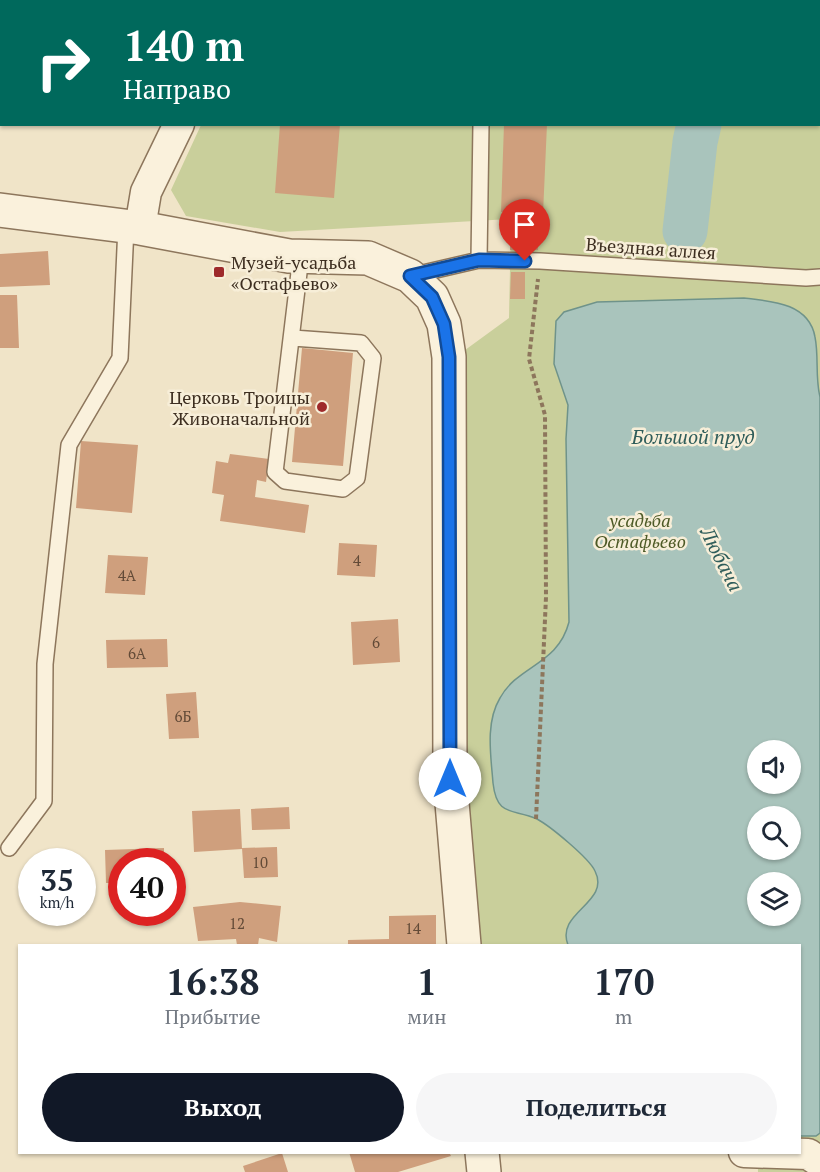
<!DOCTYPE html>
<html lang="ru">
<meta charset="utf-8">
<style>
:root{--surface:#fff;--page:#f6f6f7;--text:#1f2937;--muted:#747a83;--accent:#111827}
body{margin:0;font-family:"PT Serif",serif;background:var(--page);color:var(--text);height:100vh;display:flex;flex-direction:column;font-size:22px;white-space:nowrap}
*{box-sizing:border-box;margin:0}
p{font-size:20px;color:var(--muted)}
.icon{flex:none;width:33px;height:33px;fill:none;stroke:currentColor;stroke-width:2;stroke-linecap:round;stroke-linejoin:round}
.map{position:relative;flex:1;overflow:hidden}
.details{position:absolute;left:18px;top:944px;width:783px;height:210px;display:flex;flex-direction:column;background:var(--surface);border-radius:0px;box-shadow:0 2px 4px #0004}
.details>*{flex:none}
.guide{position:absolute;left:0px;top:0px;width:820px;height:126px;box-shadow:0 2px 4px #0004;background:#00695c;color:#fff;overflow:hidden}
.tools{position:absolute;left:747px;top:740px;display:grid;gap:12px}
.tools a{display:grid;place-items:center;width:54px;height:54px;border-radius:50%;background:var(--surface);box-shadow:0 2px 4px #0004;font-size:30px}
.speed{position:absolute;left:18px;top:848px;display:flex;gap:12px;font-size:30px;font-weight:700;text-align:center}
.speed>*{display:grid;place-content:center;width:78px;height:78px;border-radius:50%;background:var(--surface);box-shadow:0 2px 4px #0004;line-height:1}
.speed small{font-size:15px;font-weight:400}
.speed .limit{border:9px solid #d22;background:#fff;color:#111}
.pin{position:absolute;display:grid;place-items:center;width:51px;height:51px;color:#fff;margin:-62px -26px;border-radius:50% 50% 50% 0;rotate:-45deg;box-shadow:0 0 6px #0007}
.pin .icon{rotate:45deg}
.me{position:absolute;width:66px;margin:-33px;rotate:0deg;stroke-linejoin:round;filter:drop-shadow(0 0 4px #0008)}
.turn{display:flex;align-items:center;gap:21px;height:126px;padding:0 24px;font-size:27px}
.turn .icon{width:78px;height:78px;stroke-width:2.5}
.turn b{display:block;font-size:42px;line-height:51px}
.eta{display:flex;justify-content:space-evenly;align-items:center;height:102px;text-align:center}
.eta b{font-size:36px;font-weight:700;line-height:42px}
.primary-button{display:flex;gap:12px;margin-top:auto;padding:12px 24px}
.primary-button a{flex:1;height:69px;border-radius:36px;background:var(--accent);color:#fff;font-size:24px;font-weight:700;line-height:69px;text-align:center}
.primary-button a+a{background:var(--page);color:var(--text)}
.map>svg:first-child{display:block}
.green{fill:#c9cf9b;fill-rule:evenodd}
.water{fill:#a9c4bc;stroke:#6f938a;stroke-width:1.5;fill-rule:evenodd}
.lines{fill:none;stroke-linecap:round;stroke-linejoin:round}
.river{stroke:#a9c4bc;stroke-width:45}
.building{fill:#cf9f7d}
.service-casing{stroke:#8d765c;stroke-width:18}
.minor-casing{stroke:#8d765c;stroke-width:33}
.tertiary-casing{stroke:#8d765c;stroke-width:36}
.path{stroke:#8d765c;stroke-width:4;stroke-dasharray:4.5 3;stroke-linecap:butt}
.service{stroke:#faf1dc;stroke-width:15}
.minor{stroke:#faf1dc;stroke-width:30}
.tertiary{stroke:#faf1dc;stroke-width:33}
.route-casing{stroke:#114b97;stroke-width:15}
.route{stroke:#1a73e8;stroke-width:10}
.poi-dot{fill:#9e2a2b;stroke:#f7eed8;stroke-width:2}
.labels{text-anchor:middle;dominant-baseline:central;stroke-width:5;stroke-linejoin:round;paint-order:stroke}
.number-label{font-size:15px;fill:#624a37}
.street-label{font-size:18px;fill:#3d2e20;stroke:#f7eed8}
.poi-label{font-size:18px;fill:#3d2e20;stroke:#f7eed8;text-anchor:start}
.park-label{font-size:18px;font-style:italic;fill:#4d5a26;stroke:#f7eed8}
.water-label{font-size:20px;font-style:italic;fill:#2f5d5a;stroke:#f7eed8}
</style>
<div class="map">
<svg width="820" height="1172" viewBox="0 0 820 1172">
<rect width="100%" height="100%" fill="#f0e4c8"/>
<path class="green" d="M0,0h111l-109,2 -1,91z
M260,0h560v1172h-62l-1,-20h43v-207h-323l-11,-85 -5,-507 48,-35 2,-99 -231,13 -94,-16 -15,-26 30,-65 618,-1v-122l-560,-1zM758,750h32v33h-32zM758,816h32v33h-32zM758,882h32v33h-32z"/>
<path class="water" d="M744,298c27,3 65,5 71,39 4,20 0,40 5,60v736l-4,3h-16v-191h-232c-13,-33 43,-42 27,-74 -6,-13 -45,-45 -58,-52 -24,-11 -40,-1 -44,-36 -2,-27 -8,-60 7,-85 18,-33 58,-33 69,-76l-3,-183 2,-34 -14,-41 2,-43 8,-9 33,-10zM758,750h32v33h-32zM758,816h32v33h-32zM758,882h32v33h-32z"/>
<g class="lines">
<path class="river" d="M705,2l1,-2
M685,231l10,-89 4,-18"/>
</g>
<path class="building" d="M280,124h60l-6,74 -59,-5z
M504,124h43l-4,90 -42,-2z
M538,218v32h-28l1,-31z
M48,251l2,34 -50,2v-33z
M511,272h14v27h-15z
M0,295h17l2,53h-19z
M302,348l51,5 -10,113 -51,-4z
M81,441l57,4 -6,68 -56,-5z
M230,454l39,5 -3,23 -9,-2 -2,17 54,8 -4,28 -85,-12 4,-26 -12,-2 4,-32 12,2z
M339,543l38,2 -2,32 -38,-2z
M108,555l40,2 -3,38 -40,-2z
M398,619l2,43 -47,3 -2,-43z
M167,639l1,28 -61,1 -1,-28z
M196,692l3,46 -30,1 -3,-45z
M289,807l1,22 -38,1 -1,-21z
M240,809l2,40 -48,3 -2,-41z
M277,847l1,30 -34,1 -2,-30z
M164,848v13h-42v22h-16l-1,-33z
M240,902l41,4 -4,36 -18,-4 -1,7h-21l-1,-6 -38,2 -5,-34z
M436,915v30h-88v-5l41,-1v-23z
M349,1152h100l2,4 -53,16h-43z
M282,1153l6,19h-43l-2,-6z"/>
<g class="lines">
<defs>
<path id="service" d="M486,2v-2
M479,260l61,1 266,17 14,-1
M410,276l69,-16 2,-136
M293,338l68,5 12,15 -16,120 -14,11 -58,-8 -10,-9 26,-216
M9,848l35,-47 1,-137 24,-219 51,-87 6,-131"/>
<path id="minor" d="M233,2l1,-2
M140,228l6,-36 33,-68
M744,1152l64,2 12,8"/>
<path id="tertiary" d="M0,210l140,18 149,28 79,2 42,18 22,21 12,27 5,33 1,422 14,166
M482,1152l2,20"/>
</defs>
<use href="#service" class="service-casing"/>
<use href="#minor" class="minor-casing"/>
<use href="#tertiary" class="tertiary-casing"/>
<path class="path" d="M758,0l4,2
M819,4h1
M536,819l10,-222 -1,-182 -16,-56 9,-80"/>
<use href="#service" class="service"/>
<use href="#minor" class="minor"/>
<use href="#tertiary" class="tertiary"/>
</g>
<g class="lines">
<defs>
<path id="route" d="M450,779l-1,-422 -5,-33 -12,-27 -22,-21 69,-16 46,1"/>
</defs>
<use href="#route" class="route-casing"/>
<use href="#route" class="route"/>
</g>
<g class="poi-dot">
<rect x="213" y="266" width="12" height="12" rx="3"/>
<circle cx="322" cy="407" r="6"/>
</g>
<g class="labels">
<g class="number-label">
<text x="357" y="560">4</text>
<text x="127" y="575">4А</text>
<text x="376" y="642">6</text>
<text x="137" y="653">6А</text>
<text x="183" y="716">6Б</text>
<text x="260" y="862">10</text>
<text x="237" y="923">12</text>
<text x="413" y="928">14</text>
</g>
<g class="street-label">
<text transform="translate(651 248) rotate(4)">Въездная аллея</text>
</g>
<g class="poi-label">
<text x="231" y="262">Музей-усадьба<tspan x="231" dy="21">«Остафьево»</tspan></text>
<text x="310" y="397" text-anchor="end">Церковь Троицы<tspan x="310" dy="21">Живоначальной</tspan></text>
</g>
<g class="park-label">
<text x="640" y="520">усадьба<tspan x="640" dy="21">Остафьево</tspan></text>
</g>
<g class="water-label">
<text x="693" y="436">Большой пруд</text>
<text transform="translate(722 559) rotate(63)">Любача</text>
</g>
</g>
</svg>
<div class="tools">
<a><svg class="icon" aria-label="sound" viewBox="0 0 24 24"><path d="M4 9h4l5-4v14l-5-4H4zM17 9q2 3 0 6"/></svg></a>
<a><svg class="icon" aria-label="search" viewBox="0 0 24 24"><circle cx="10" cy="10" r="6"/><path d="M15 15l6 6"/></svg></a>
<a><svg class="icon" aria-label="layers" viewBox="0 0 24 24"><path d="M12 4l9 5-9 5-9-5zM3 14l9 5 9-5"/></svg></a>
</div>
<div class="speed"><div>35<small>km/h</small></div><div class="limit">40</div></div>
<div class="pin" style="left:525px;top:261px;background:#d93025"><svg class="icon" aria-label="arrive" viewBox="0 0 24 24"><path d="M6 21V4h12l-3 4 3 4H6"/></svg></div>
<svg class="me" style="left:450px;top:779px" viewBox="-20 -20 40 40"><circle r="19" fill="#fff"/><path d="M0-13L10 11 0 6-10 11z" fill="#1a73e8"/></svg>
<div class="guide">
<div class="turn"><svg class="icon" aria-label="right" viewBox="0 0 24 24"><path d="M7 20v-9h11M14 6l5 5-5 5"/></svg><div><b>140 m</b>Направо</div></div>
</div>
<section class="details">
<div class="eta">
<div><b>16:38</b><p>Прибытие</p></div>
<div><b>1</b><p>мин</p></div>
<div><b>170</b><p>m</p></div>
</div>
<div class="primary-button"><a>Выход</a><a>Поделиться</a></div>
</section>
</div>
